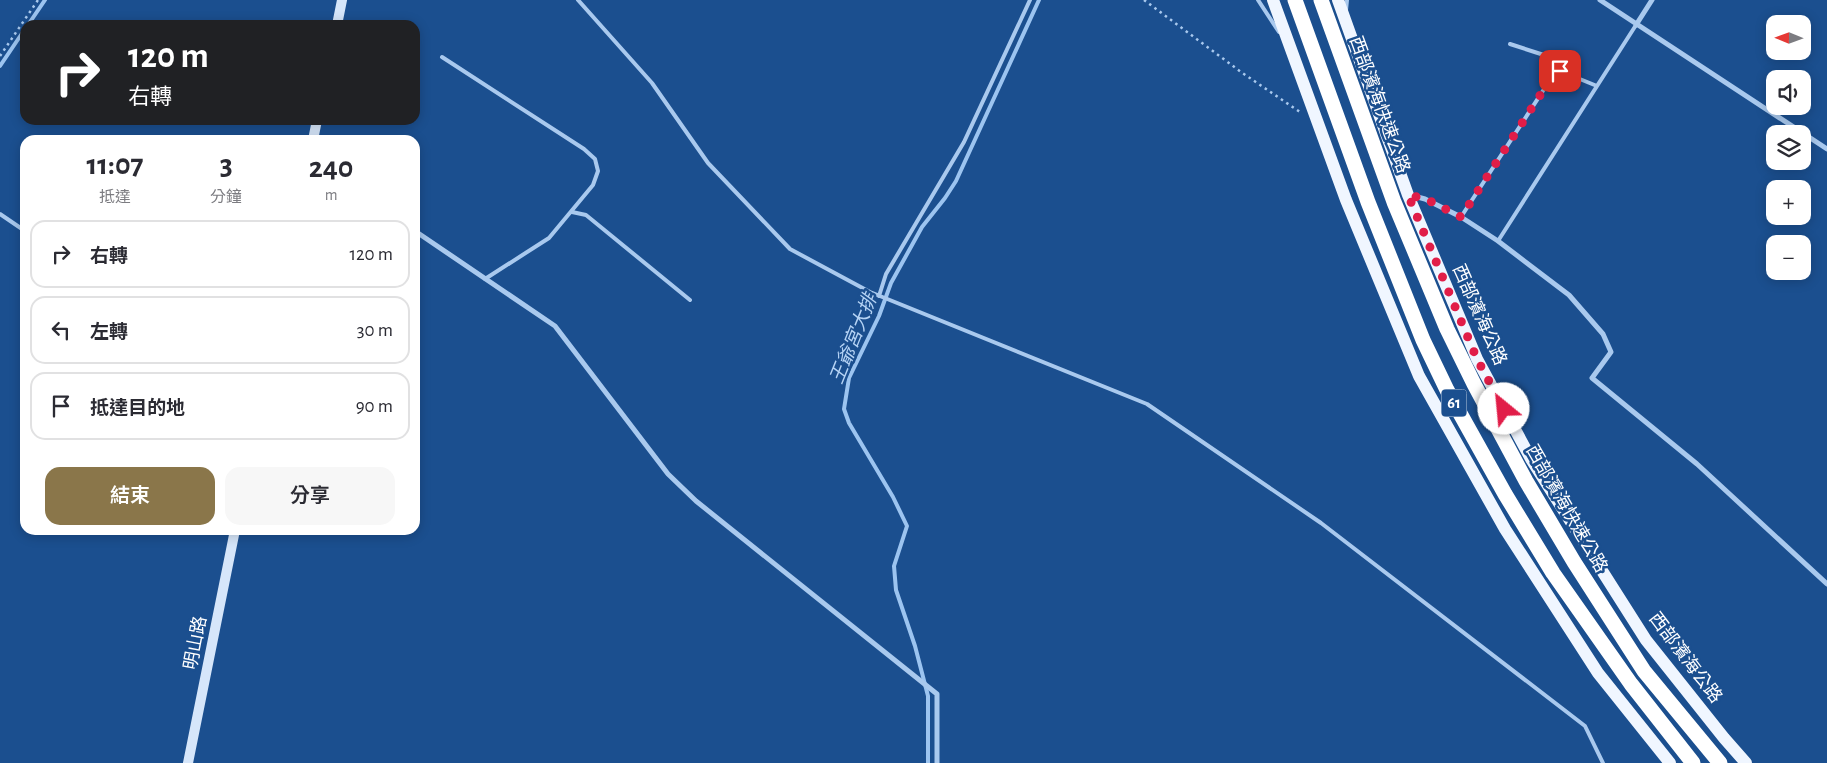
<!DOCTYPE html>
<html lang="zh-TW">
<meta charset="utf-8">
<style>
:root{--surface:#fff;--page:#f7f7f7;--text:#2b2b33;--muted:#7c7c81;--line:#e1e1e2;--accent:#8a764a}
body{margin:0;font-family:"Alegreya Sans","Noto Sans TC",sans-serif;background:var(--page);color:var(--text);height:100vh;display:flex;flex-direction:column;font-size:19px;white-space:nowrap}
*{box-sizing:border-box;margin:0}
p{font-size:16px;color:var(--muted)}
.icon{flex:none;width:28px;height:28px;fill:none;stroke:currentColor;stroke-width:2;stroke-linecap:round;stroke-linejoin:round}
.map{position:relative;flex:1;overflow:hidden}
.details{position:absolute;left:20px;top:135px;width:400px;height:400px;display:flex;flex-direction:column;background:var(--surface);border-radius:15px;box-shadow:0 2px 12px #0003}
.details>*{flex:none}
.top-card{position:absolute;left:20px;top:20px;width:400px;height:105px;border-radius:15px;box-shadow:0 2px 12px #0003;background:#202124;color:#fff;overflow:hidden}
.needle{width:32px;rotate:271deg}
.tools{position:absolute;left:1766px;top:15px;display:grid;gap:10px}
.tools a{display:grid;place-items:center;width:45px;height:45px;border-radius:10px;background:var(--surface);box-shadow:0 2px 12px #0003;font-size:25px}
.pin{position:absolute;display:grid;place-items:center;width:42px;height:42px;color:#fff;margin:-21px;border-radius:10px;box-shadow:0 2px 8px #0006}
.me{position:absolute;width:55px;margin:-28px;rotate:332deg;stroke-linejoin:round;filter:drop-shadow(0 0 4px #0008)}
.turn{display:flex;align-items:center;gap:18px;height:105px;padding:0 25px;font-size:22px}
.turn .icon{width:65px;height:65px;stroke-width:2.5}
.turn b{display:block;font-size:35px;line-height:42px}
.eta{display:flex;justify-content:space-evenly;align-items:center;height:85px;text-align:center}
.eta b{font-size:30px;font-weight:600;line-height:35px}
.action{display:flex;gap:10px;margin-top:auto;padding:10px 25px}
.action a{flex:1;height:58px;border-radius:15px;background:var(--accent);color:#fff;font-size:20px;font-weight:600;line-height:58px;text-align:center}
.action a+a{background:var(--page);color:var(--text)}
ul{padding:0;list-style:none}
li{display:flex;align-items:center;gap:15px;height:68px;margin:0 10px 8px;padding:0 15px;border:2px solid var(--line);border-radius:15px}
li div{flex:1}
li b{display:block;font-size:19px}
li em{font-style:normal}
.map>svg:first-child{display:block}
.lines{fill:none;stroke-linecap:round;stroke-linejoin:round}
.stream{stroke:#9cc4f0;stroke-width:4}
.path{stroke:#a9c9ee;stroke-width:2.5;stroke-dasharray:2.5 4;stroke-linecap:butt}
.lane{stroke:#a9c9ee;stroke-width:4}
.street{stroke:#a9c9ee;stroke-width:5}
.secondary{stroke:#d6e6fa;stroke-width:10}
.primary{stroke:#f0f6ff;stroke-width:12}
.highway{stroke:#fff;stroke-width:15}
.route{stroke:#e11d48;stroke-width:9;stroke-dasharray:0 16.2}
.labels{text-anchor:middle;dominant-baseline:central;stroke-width:5;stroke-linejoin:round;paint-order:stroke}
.shield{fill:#1b4f8f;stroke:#bbcadd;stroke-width:1}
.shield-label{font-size:16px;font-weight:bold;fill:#fff}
.street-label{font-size:18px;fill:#fff;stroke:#1b4f8f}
.water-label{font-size:19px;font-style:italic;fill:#b5d3f5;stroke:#1b4f8f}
</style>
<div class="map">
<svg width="1827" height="763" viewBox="0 0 1827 763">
<rect width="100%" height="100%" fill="#1b4f8f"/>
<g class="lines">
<path class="stream" d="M28,25l17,-25
M0,66l25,-37
M928,763v-67l-13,-50 -19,-56 -2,-24 13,-40 -14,-29 -44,-74 -5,-14 5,-31 30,-62 12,-33 31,-56 23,-29 11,-17 83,-181"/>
<path class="path" d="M1144,0l97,72 59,40
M0,56l38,-56"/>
<path class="lane" d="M578,0l74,83 56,80 82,86 80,43 277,112 174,119 264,203 18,37
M1258,0l21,32
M1346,10l1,-10
M442,57l142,92 11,10 3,12 -5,14 -44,53 -64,41
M1560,71l37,15
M572,212l14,3 104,85
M0,214l25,17
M1461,217l89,-137 10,-9 -13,-15 -37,-12
M1498,241l138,-216
M879,296l7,-22 78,-132 66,-142"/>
<path class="street" d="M1600,0l227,149
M1636,25l16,-25
M1410,195l15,4 36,18 37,24 71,54 34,39 8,18 -19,26 105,86 130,120
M415,231l140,95 113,148 28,27 241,193v69"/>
<path class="secondary" d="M337,25l5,-25
M313,140l4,-20
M188,763l47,-233"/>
<path class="primary" d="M1273,0l73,200 73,176 86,153 93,144 72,90
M1338,0l70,195 69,164 54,100 115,181 78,98 22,25"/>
<path class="highway" d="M1295,0l73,202 55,138 24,50 58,104 48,79 78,111 62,79
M1321,0l73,202 53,127 27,55 52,97 48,81 70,109 76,92"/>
</g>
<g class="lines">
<path class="route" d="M1504,409l-27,-50 -69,-164 18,4 35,18 89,-137 10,-9"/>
</g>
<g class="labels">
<rect class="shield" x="1441.5" y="389.5" width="25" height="27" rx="4"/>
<g class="shield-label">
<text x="1454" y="403">61</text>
</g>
<g class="street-label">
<text transform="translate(1379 105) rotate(70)">西部濱海快速公路</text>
<text transform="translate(1479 315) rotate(66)">西部濱海公路</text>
<text transform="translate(1566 509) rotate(60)">西部濱海快速公路</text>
<text transform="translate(196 643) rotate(-79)">明山路</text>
<text transform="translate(1685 658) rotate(53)">西部濱海公路</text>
</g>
<g class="water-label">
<text transform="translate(854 339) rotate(-68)">王爺宮大排</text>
</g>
</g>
</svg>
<div class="tools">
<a><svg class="needle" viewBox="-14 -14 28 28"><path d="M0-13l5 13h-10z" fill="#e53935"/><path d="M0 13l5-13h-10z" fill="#7c7c81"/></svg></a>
<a><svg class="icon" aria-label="sound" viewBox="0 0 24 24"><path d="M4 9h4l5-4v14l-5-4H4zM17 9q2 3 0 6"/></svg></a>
<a><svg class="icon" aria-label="layers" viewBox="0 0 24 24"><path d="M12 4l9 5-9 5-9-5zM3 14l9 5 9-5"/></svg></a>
<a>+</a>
<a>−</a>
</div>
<div class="pin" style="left:1560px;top:71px;background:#d93025"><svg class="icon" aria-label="arrive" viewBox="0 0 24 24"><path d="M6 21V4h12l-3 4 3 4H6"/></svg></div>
<svg class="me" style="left:1504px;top:409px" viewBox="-20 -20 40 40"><circle r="19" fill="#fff"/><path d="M0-13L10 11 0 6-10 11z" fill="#e11d48"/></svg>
<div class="top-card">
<div class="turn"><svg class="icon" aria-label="right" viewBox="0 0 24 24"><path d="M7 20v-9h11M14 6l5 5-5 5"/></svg><div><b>120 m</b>右轉</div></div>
</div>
<section class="details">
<div class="eta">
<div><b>11:07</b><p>抵達</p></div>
<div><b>3</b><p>分鐘</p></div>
<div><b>240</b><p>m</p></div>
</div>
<ul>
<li><svg class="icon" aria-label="right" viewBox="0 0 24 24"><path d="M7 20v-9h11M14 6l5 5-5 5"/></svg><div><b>右轉</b></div><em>120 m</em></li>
<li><svg class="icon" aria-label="left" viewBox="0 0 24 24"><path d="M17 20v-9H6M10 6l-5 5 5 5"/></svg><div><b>左轉</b></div><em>30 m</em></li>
<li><svg class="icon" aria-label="arrive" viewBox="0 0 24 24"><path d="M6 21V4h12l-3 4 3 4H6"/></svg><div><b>抵達目的地</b></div><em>90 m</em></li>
</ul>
<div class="action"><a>結束</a><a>分享</a></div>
</section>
</div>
